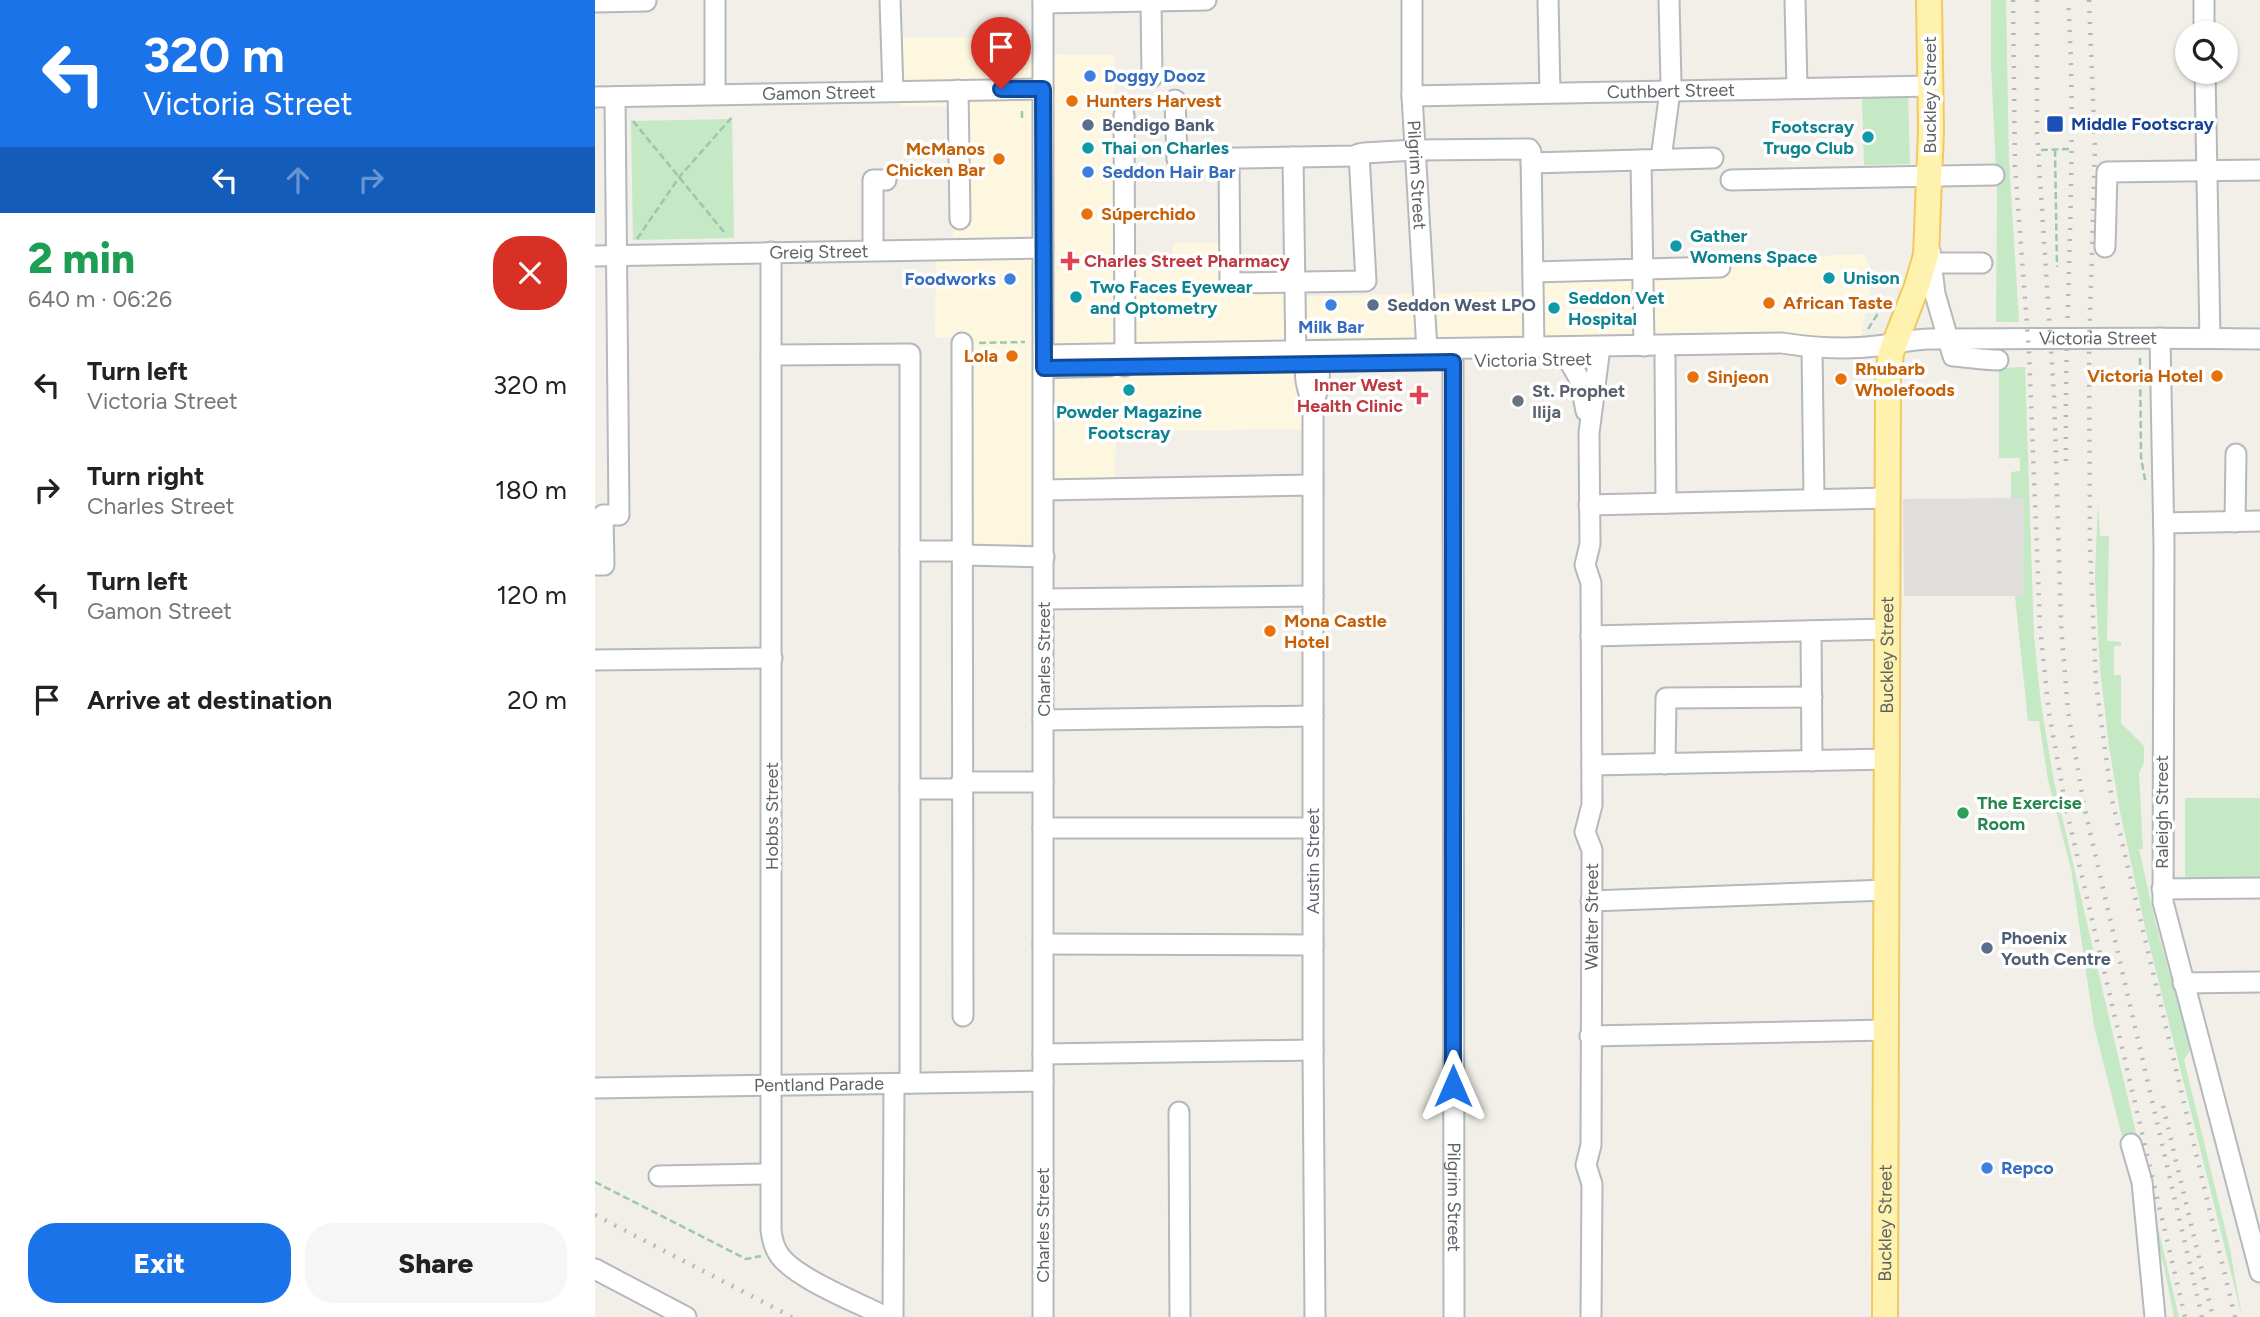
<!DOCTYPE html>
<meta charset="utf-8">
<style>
:root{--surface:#fff;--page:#f6f6f6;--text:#222;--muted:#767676;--accent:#1a73e8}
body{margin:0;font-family:Figtree,sans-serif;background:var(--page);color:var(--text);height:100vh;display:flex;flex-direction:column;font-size:26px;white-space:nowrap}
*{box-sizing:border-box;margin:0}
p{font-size:23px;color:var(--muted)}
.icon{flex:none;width:38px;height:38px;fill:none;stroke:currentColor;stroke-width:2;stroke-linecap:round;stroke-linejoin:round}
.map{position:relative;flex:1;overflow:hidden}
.sheet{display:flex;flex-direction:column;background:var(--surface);width:595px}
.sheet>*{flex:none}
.hud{background:#1a73e8;color:#fff;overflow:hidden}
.fabs{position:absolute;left:1580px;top:21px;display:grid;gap:14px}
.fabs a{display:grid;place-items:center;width:63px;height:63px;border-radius:50%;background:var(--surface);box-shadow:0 2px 5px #0004;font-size:35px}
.pin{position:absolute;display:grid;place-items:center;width:60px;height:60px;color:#fff;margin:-72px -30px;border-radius:50% 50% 50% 0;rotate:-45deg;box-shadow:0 0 7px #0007}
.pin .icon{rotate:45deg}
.me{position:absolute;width:77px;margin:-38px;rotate:0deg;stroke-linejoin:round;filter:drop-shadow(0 0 5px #0008)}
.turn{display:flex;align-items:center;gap:24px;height:147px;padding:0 28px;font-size:32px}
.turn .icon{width:91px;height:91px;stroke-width:2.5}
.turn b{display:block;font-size:49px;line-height:60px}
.lanes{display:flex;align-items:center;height:66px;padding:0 28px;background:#0003;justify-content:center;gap:35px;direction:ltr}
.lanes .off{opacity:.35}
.round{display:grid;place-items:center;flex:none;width:74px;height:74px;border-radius:28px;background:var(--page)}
.head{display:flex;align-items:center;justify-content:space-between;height:119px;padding:0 28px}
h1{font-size:42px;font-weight:800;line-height:52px;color:#1e9e55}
.primary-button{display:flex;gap:14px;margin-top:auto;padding:14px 28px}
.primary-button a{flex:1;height:80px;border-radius:28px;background:var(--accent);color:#fff;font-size:28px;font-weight:800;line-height:80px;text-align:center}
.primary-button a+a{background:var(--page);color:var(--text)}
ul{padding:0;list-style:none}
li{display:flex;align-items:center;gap:21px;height:105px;padding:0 28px}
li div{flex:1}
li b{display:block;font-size:26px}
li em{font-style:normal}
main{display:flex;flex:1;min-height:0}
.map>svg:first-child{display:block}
.commercial{fill:#fef7e0}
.industrial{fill:#e0deda}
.green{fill:#c5e8c5}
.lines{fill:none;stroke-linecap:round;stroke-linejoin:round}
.minor-casing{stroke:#b5b8bc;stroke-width:23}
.major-casing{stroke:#f2c960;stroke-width:28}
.path{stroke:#9cc7a9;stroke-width:2.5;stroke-dasharray:7 3.5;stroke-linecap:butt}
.minor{stroke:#fff;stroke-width:19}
.major{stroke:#fff2af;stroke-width:24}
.rail{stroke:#b6b7b8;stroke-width:4.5;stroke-dasharray:2 9;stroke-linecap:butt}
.route-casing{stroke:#114b97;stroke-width:18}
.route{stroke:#1a73e8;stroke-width:12}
.shop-dot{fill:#3f7fe0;stroke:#fff;stroke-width:2.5}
.food-dot{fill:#e8710a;stroke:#fff;stroke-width:2.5}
.transit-dot{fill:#1a4fb4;stroke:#fff;stroke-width:2.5}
.service-dot{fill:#5c6f8a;stroke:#fff;stroke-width:2.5}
.culture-dot{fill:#0f9aa8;stroke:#fff;stroke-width:2.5}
.health-dot{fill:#e0444e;stroke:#fff;stroke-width:2.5}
.worship-dot{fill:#6b7280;stroke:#fff;stroke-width:2.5}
.leisure-dot{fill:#2e9e5b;stroke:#fff;stroke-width:2.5}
.labels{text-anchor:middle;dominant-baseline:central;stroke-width:7;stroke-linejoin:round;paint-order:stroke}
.shop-label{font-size:18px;font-weight:bold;fill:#366cbe;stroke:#fff;text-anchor:start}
.street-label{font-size:18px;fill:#5f6368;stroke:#fff}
.food-label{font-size:18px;font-weight:bold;fill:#c56008;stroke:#fff;text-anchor:start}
.transit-label{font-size:18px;font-weight:bold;fill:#164399;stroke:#fff;text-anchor:start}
.service-label{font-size:18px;font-weight:bold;fill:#4e5e75;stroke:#fff;text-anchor:start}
.culture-label{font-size:18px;font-weight:bold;fill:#0d838f;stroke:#fff;text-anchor:start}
.health-label{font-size:18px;font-weight:bold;fill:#be3a42;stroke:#fff;text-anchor:start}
.worship-label{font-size:18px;font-weight:bold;fill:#5b616d;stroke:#fff;text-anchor:start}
.leisure-label{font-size:18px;font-weight:bold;fill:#27864d;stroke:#fff;text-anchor:start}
</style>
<main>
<section class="sheet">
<div class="hud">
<div class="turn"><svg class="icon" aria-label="left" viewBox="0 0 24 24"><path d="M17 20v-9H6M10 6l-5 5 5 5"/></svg><div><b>320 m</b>Victoria Street</div></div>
<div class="lanes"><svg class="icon" aria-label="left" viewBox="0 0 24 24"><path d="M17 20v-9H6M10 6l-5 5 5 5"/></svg><svg class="icon off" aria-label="ahead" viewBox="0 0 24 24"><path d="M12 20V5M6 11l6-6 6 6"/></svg><svg class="icon off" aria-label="right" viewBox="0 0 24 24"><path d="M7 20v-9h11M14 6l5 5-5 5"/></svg></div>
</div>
<div class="head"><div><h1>2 min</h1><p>640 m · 06:26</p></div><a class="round" style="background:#d93025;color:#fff"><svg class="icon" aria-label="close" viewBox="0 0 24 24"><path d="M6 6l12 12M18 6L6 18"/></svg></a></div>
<ul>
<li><svg class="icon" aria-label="left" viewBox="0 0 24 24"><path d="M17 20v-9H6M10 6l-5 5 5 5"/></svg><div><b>Turn left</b><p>Victoria Street</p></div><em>320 m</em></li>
<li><svg class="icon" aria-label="right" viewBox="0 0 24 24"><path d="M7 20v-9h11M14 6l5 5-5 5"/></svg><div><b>Turn right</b><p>Charles Street</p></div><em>180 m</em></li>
<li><svg class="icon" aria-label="left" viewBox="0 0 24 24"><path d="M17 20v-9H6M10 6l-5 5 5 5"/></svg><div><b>Turn left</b><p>Gamon Street</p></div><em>120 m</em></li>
<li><svg class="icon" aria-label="arrive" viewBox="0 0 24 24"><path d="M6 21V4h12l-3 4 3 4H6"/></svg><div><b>Arrive at destination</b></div><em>20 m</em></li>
</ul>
<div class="primary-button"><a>Exit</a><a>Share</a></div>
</section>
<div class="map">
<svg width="1665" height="1317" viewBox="0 0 1665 1317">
<rect width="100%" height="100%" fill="#f1efe8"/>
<path class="commercial" d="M305,37l145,1 1,16 68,1 1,54 16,1 -1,151 42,1 1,-19h54v36l62,1 1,17 239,-6 1,-22 334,-15 10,21 -14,64 -550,18v72l-194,3 -1,48h-67l-1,63 -81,2 -1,-208 -30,1 1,-84 17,-1v-146h-54z"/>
<path class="industrial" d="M1429,498l-1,98h-119l-1,-97z"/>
<path class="green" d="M1396,0h15l3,162 10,160h-23l1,-131 -6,-126z
M1313,94l2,70 -46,1 -2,-70z
M137,119l2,119 -101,2 -2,-119z
M1430,367l9,269 7,68 13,78 125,535h-5l-10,-51 -14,-46 -4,-36 -13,-51 -11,3 -28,-110 -23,-157 -23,-89 -9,-59h-11l-13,-125h8l1,-98h-13v-26l9,-1v-13h-21v-90z
M1503,504l2,32h9l-2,105 14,1v4h-7v29h7v48l23,23v17l-5,10 4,76h-4l17,76 35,124 -7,11 46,189 12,68 -96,-386 -26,-119 -11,-66 -9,-77 -5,-93z
M1590,798h75v81h-75z"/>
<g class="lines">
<defs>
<g id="minor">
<path d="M120,0v94"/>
<path d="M295,0l3,91"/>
<path d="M556,0l1,77"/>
<path id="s1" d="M817,0v96l15,254"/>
<path d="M953,0l2,92"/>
<path d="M1200,0l2,88"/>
<path d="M1609,0v33"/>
<path d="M0,2l51,-1"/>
<path d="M448,3l163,-3"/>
<path d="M1610,72l5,266"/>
<path d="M363,90l2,129"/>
<path id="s2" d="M817,96l519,-10"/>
<path id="s3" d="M0,97l448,-8"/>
<path d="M580,100l2,59 176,-3 11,-3 51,-3 114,-1 2,3 3,196"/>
<path d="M529,115l1,251"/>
<path d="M698,157l3,205"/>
<path d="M634,158l1,125 136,-2 -7,-127"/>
<path d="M1066,159l10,-76 -2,-83"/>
<path d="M1046,160l3,186"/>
<path d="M936,163l182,-5"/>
<path d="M1136,180l263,-5"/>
<path d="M1510,247l2,-75 153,-2"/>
<path d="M278,250v-70h13"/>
<path d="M1335,251l5,43 18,62c16,1 29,4 45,4"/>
<path d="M176,252v978c1,9 3,18 9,26 17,23 79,47 106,61"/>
<path id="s4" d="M0,256l448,-8"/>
<path d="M1329,263h58"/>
<path d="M938,272l187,-5"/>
<path d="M1565,338l4,206 -1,358 97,370"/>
<path d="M367,343l1,673"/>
<path d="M1217,348l2,151"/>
<path d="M176,355l139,-1v729"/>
<path id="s5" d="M449,355l738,-12c32,5 63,7 95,3 18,-2 35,-7 53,-7 110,0 220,-2 330,0"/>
<path d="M1070,357l1,146"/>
<path d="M973,359l12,21 6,31"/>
<path id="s6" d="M858,362l1,955"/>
<path d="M449,368l65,-2"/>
<path d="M718,406c-7,-22 -13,-34 1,-54 9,19 5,34 -1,54v644l2,267"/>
<path d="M449,490l269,-5"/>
<path d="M994,505l299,-7"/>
<path d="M1640,522l1,-68"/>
<path d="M1569,523l96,-2"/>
<path d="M315,551h52"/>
<path d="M367,555l82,2"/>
<path d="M0,565h9l-1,-50h16l-4,-418"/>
<path d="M449,599l269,-3"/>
<path d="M1216,631l1,130"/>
<path d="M996,636l297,-7"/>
<path d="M0,660l177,-2"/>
<path d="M448,720l270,-4"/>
<path d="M1070,764l1,-66 146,-1"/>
<path d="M997,765l296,-6"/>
<path d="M366,782h82"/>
<path d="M315,789h51"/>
<path d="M448,828h270"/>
<path d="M1567,889l98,-1"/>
<path d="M996,901l296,-11"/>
<path d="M448,944l270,1"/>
<path d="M1588,983l77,-1"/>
<path d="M995,1036l297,-6"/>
<path d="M448,1054l270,-4"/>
<path id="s7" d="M0,1088l448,-7"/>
<path d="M584,1112l1,205"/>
<path d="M1536,1144l11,38 13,135"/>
<path d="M64,1176l111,-2"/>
<path d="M0,1269l91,48"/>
<path d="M298,1317l1,-233"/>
<path d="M448,1317v-1317"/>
<path id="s8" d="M996,1317l1,-133 -6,-19 5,-20 1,-295 -7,-18 7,-27 -1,-222 -6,-18 5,-21 -1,-111 11,-86"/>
</g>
<g id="major">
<path id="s9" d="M1290,1317l3,-940 3,-24 26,-67 9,-31 5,-125 -2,-130"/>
</g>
</defs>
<use href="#minor" class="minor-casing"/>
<use href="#major" class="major-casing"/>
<path class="path" d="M427,118v-9
M38,121l91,111
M1446,150l28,-1
M1460,150l2,117
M42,239l43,-63 54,-61
M1273,329l9,-14 4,1
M384,343l46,-1
M1545,358l1,99 4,23
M0,1182l151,77 15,-3"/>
<use href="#minor" class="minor"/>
<use href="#major" class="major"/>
<path class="rail" d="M1418,0l2,166 14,186 11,275 9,86 17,95 119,509
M1442,0v132l17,263 7,230 7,86 16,95 118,511
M1494,0l6,148 -6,202 1,196 6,138 16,116 123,517
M1471,461c-2,-154 12,-307 2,-461
M1568,1106l50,211
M0,1215l197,102"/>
</g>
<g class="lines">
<defs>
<path id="route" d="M406,89h42l1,279 409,-6v724"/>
</defs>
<use href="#route" class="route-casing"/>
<use href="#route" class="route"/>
</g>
<g class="shop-dot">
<circle cx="495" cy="76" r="7"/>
<circle cx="493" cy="172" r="7"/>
<circle cx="415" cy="279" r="7"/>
<circle cx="736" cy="305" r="7"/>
<circle cx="1392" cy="1168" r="7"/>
</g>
<g class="food-dot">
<circle cx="477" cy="101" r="7"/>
<circle cx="404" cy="159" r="7"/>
<circle cx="492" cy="214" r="7"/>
<circle cx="1174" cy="303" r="7"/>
<circle cx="417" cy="356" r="7"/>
<circle cx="1622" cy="376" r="7"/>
<circle cx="1098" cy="377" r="7"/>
<circle cx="1246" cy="379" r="7"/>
<circle cx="675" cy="631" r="7"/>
</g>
<rect class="transit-dot" x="1451" y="115" width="18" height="18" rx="3.5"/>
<g class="service-dot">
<circle cx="493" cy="125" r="7"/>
<circle cx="778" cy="305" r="7"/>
<circle cx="1392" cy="948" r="7"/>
</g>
<g class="culture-dot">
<circle cx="1273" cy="137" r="7"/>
<circle cx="493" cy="148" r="7"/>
<circle cx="1081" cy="246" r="7"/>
<circle cx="1234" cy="278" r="7"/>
<circle cx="481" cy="297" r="7"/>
<circle cx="959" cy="308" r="7"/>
<circle cx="534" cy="390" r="7"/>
</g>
<g class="health-dot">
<path d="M471.5 250.5h7v7h7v7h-7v7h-7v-7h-7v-7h7z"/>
<path d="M820.5 384.5h7v7h7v7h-7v7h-7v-7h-7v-7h7z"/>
</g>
<circle class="worship-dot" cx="923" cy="401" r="7"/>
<circle class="leisure-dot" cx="1368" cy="813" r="7"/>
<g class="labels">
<g class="shop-label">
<text x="509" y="76">Doggy Dooz</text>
<text x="507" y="172">Seddon Hair Bar</text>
<text x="401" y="279" text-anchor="end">Foodworks</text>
<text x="736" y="327" text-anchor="middle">Milk Bar</text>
<text x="1406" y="1168">Repco</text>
</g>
<g class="street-label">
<text stroke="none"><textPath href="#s2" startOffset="259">Cuthbert Street</textPath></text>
<text stroke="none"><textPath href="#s3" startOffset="224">Gamon Street</textPath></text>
<text transform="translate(1335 95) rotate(-90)">Buckley Street</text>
<text stroke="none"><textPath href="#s1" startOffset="175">Pilgrim Street</textPath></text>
<text stroke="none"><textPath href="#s4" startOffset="224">Greig Street</textPath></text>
<text stroke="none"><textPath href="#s5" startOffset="1055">Victoria Street</textPath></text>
<text transform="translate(938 360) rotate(-1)">Victoria Street</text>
<text stroke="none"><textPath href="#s9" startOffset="662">Buckley Street</textPath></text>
<text transform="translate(449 659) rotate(-90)">Charles Street</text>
<text transform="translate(1567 812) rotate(-90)">Raleigh Street</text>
<text transform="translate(177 816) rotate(-90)">Hobbs Street</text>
<text transform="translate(718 861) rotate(-90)">Austin Street</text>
<text stroke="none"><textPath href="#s8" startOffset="402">Walter Street</textPath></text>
<text stroke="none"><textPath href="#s7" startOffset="224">Pentland Parade</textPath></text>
<text stroke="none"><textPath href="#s6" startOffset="835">Pilgrim Street</textPath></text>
<text stroke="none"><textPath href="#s9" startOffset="94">Buckley Street</textPath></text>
<text transform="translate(448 1225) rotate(-90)">Charles Street</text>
</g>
<g class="food-label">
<text x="491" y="101">Hunters Harvest</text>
<text x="390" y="149" text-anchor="end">McManos<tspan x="390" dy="21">Chicken Bar</tspan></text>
<text x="506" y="214">Súperchido</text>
<text x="1188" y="303">African Taste</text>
<text x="403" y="356" text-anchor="end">Lola</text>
<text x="1260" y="369">Rhubarb<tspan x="1260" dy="21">Wholefoods</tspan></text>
<text x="1608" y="376" text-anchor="end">Victoria Hotel</text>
<text x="1112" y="377">Sinjeon</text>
<text x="689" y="621">Mona Castle<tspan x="689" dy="21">Hotel</tspan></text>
</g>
<g class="transit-label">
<text x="1476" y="124">Middle Footscray</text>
</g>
<g class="service-label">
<text x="507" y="125">Bendigo Bank</text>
<text x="792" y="305">Seddon West LPO</text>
<text x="1406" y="938">Phoenix<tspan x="1406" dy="21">Youth Centre</tspan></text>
</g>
<g class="culture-label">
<text x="1259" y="127" text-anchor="end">Footscray<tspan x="1259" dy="21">Trugo Club</tspan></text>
<text x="507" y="148">Thai on Charles</text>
<text x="1095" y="236">Gather<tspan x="1095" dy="21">Womens Space</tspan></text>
<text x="1248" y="278">Unison</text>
<text x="495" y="287">Two Faces Eyewear<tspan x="495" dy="21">and Optometry</tspan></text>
<text x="973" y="298">Seddon Vet<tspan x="973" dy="21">Hospital</tspan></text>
<text x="534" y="412" text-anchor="middle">Powder Magazine<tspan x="534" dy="21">Footscray</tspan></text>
</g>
<g class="health-label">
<text x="489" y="261">Charles Street Pharmacy</text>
<text x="808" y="385" text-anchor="end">Inner West<tspan x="808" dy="21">Health Clinic</tspan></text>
</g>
<g class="worship-label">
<text x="937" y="391">St. Prophet<tspan x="937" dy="21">Ilija</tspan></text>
</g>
<g class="leisure-label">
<text x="1382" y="803">The Exercise<tspan x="1382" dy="21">Room</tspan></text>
</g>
</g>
</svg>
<div class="fabs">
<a><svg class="icon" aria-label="search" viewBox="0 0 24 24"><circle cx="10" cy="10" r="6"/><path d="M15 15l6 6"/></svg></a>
</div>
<div class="pin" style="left:406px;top:89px;background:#d93025"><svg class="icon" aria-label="arrive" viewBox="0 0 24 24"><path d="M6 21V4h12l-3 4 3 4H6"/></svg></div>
<svg class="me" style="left:858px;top:1086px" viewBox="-20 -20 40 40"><path d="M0-17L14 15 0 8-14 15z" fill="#1a73e8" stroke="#fff" stroke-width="4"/></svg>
</div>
</main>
